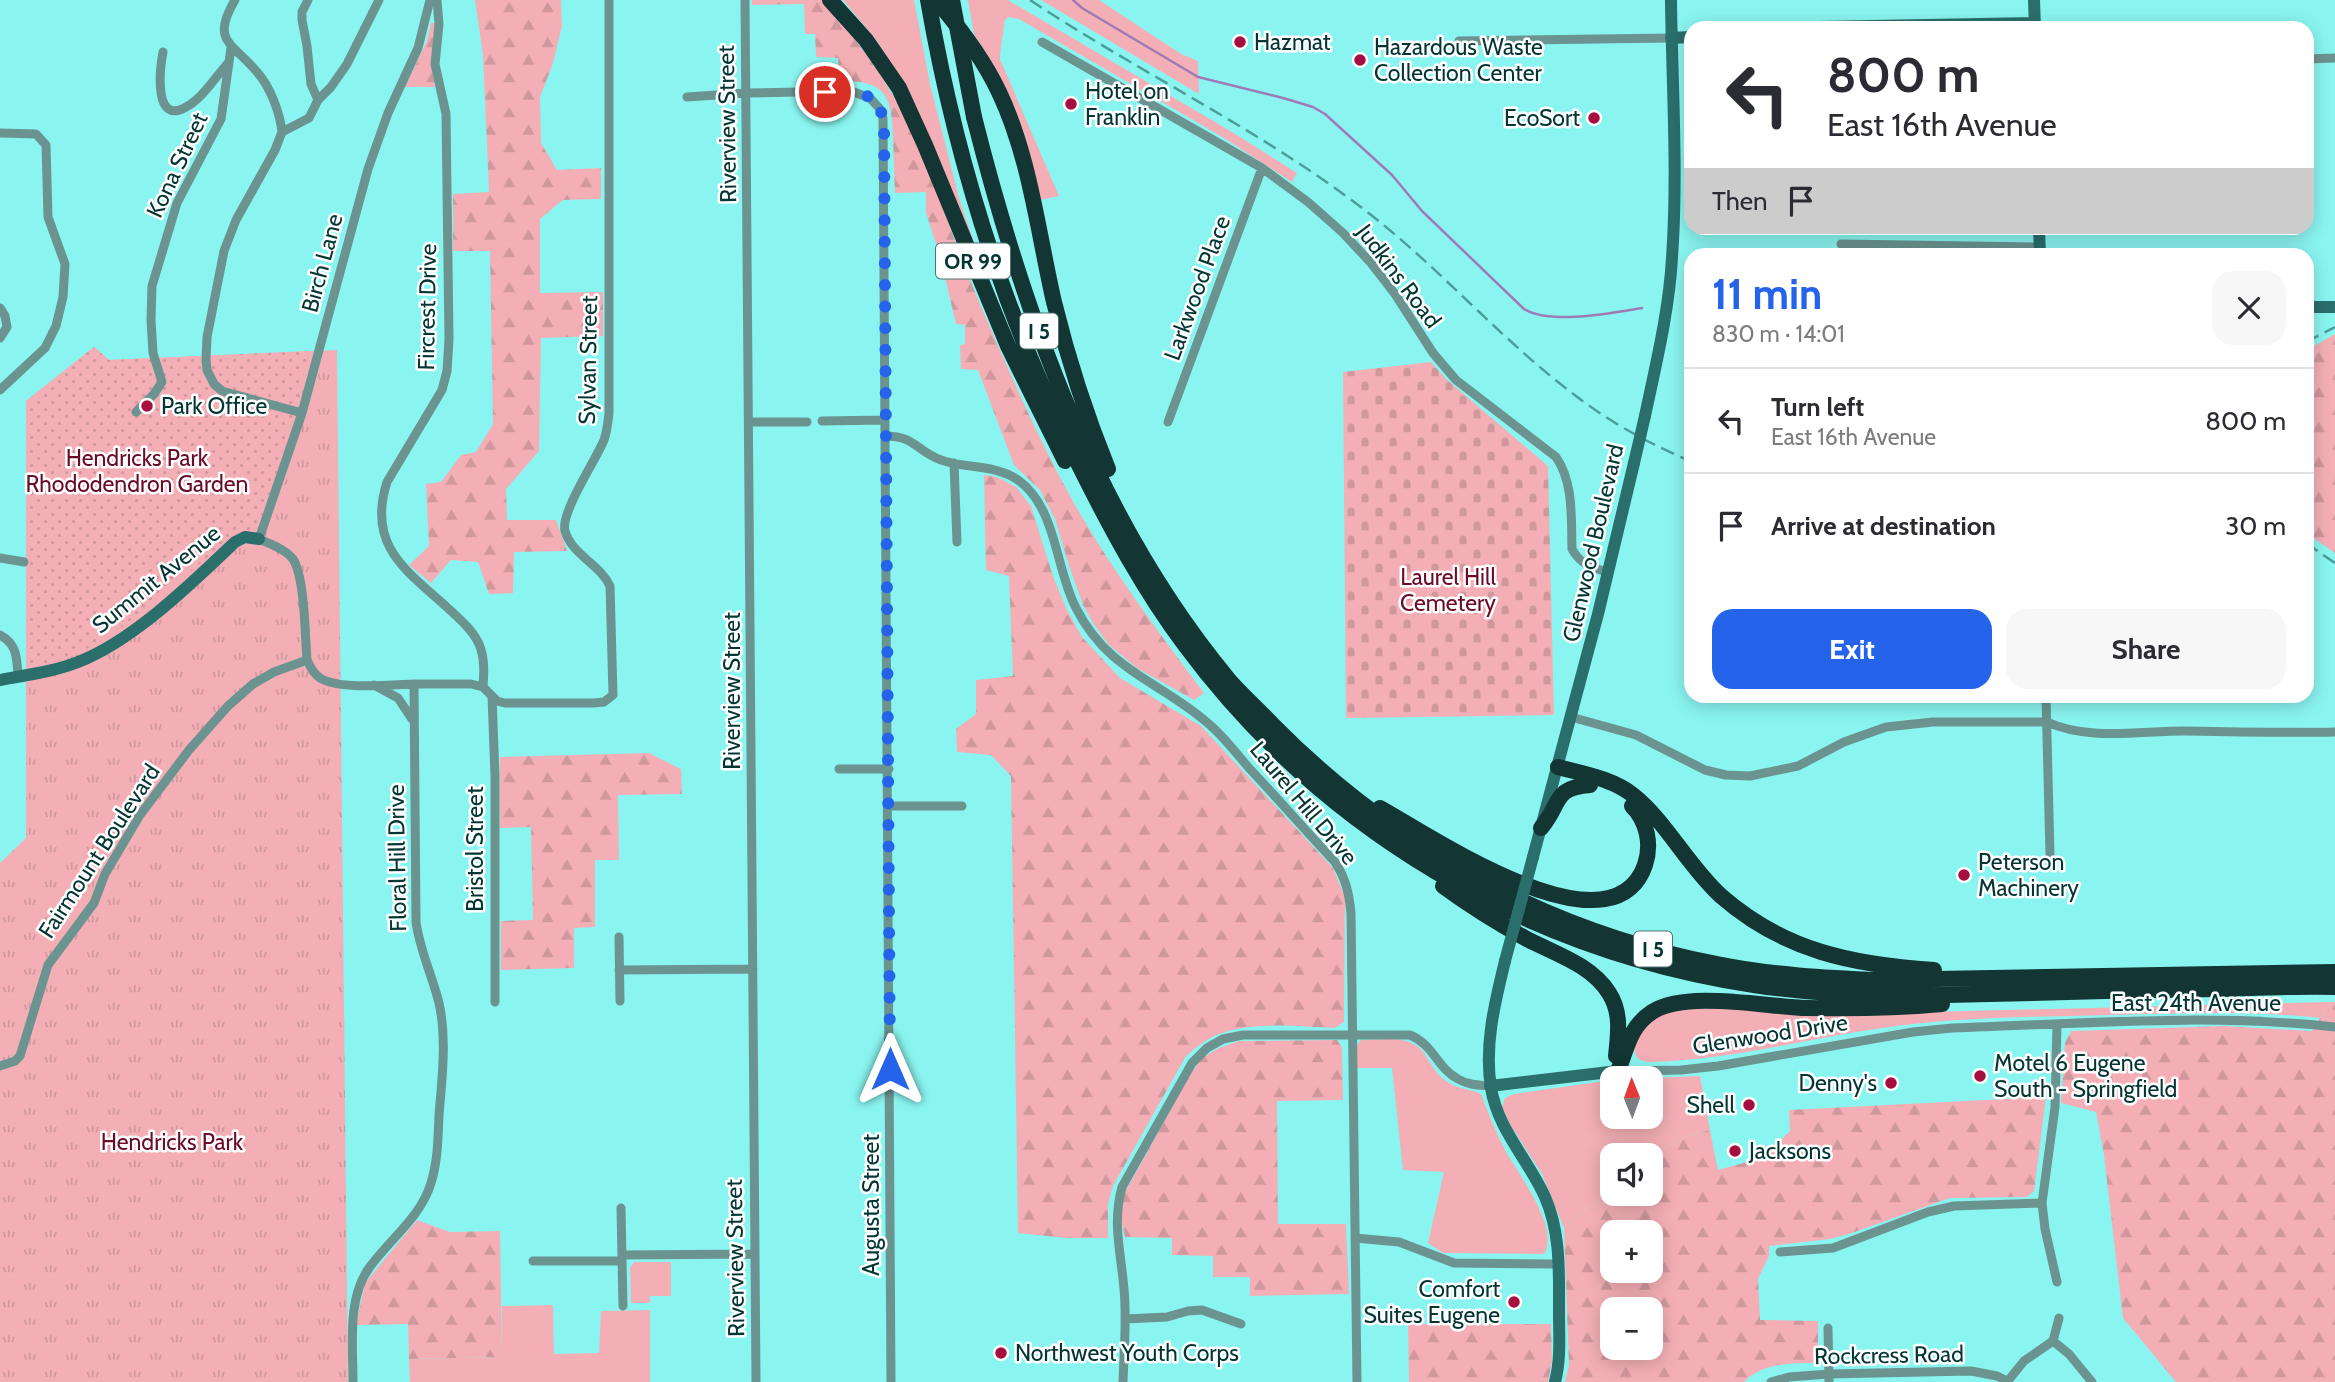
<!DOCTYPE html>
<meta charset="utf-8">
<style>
:root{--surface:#fff;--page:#f7f7f7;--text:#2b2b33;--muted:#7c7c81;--line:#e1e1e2;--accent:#2563eb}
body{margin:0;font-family:Cabin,sans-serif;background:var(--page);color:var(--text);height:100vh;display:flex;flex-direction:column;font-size:26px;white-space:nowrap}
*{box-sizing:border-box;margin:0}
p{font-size:23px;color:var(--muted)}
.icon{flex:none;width:38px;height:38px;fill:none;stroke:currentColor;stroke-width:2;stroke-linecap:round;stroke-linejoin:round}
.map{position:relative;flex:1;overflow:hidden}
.sheet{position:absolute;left:1684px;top:248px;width:630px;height:455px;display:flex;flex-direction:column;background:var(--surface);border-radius:21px;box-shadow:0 4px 18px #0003}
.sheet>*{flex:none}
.hud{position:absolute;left:1684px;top:21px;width:630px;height:214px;border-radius:21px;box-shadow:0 4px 18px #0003;background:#fff;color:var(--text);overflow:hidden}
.needle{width:46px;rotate:359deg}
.controls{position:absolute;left:1600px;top:1066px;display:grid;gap:14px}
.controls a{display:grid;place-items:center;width:63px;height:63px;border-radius:14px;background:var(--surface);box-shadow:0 4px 18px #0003;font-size:35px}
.pin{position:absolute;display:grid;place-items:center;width:60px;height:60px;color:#fff;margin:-30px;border:4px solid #fff;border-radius:50%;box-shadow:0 2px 7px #0007}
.me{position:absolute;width:77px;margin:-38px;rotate:0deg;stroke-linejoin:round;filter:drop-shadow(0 0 5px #0008)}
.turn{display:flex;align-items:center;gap:24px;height:147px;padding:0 28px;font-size:32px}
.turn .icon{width:91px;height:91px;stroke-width:2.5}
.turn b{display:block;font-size:49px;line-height:60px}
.then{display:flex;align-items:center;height:66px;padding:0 28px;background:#0003;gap:14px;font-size:26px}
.round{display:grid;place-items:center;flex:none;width:74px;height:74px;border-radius:21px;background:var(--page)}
.headline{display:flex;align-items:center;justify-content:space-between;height:119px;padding:0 28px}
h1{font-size:42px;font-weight:800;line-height:52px;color:var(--accent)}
.button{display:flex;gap:14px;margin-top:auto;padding:14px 28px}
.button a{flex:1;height:80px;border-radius:21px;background:var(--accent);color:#fff;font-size:28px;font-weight:800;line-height:80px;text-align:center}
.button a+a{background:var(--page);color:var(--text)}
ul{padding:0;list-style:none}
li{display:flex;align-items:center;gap:21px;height:105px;padding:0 28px;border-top:2px solid var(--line)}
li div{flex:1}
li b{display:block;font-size:26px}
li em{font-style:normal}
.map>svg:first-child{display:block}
.grass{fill:#f4afb6}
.forest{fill:url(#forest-firs);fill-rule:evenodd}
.cemetery{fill:url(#cemetery-stones)}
.park{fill:url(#park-tufts)}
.garden{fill:url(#garden-dots)}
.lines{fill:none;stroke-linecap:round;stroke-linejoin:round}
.stream{stroke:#9f7bb6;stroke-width:2.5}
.street{stroke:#6b9491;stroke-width:9}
.secondary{stroke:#2b6f6c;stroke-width:12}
.highway{stroke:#133534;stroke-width:16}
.rail{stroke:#4c9e9a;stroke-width:2.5;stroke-dasharray:14 7;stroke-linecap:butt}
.secondary-bridge{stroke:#2b6f6c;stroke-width:12}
.highway-bridge{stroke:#133534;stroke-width:16}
.route{stroke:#2563eb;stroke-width:12;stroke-dasharray:0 21.6}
.poi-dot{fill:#a60e3f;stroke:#fff;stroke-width:2.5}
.labels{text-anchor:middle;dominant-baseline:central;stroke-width:5;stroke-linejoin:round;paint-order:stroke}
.shield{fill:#fff;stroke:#4e7270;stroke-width:2}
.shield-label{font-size:21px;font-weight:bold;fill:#023533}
.poi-label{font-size:23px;fill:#023533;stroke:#fff;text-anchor:start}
.street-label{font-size:23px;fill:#023533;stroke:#fff}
.park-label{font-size:23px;fill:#6a0b27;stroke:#fff}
</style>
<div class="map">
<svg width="2335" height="1382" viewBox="0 0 2335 1382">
<defs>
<pattern id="forest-firs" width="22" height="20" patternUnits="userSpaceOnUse" patternTransform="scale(1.75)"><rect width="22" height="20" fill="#f4afb6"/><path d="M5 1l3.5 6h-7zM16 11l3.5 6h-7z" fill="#d0979d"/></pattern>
<pattern id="cemetery-stones" width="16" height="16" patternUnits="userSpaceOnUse" patternTransform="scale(1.75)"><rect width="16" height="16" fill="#f4afb6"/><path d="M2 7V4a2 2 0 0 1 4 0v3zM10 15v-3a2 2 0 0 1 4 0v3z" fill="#d0979d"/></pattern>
<pattern id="park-tufts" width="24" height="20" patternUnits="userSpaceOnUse" patternTransform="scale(1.75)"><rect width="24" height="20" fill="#f4afb6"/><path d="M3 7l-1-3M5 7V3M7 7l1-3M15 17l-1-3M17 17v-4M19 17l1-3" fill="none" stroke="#d0979d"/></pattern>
<pattern id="garden-dots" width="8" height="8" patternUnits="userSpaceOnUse" patternTransform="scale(1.75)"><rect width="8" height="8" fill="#f4afb6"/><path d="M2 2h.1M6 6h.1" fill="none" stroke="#d0979d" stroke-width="1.8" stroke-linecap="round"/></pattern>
</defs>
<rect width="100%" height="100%" fill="#8af5f0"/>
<path class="grass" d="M843,0h71l16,84 29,114 29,86 -88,-205 -24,-39z
M968,0h40l224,132 65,41 -5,9 -68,-44 -205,-119 -11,-2 -4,5c0,13 -4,24 -4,37l59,137 -19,4 -37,-117 -29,-49z
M1041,0h58l82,54 17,7 1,33z
M2330,1002l-10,16c-70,-8 -140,-4 -211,-3 -75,2 -152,2 -227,13 -77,11 -152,32 -230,34 -32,1 -13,-34 2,-44 9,-6 19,-8 30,-10l242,4z
M1361,1040c21,0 49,-6 63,13 8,12 12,22 25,30 9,6 22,6 32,11 7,19 15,38 24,56 12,22 56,79 39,104l-101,-1 -15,-10 16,-71 -41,-2 -11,-102h-36v-21z
M1700,1076l10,54 -26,7 -34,20v-2h-38v34l-48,39 -22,-54 -31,-48 -9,-19 3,-9 9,-4 98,-14v36h38v-38z
M634,1262h37v34h-21v7h-19l-1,-35z
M553,1305l1,49 45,-1 2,-42 49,-1v72h-240l-1,-23 93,-2v-51z"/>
<path class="forest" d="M475,0h86l1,26 -9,37 -13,34 1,46 16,27 44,-2v31l-38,1 -23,19v74l63,-1v44l-62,2 -2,113 -33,38 1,31h49l11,31 -53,1 -1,41 -24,1 -11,-32 -27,-2 -20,23 -22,-18 20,-19 -3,-62 15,-2 20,-27 15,-3 17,-28 -3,-173h-37v-57l36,-2 -6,-137z
M752,0h70c32,36 61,74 83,117 30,59 48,125 75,187 27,63 57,132 90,192 38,69 87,134 134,197l-10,7 -57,-32 -29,-24 -15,-21 -10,-18 -14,-39 -14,-47 -15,-29 -26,-25 -36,-95 -17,-1 -1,-24 5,-1v-19l-9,-1 -16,-68 -14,-43v-21l-31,1c-1,-18 -1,-37 -2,-55 -1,-42 -7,-58 -53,-57l-2,-23 -22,-1 -1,-23h-10l-1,-30 -52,1z
M431,23h4l-4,40 4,24h-30l22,-46z
M2335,334v219l-29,-20 1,-183z
M984,475l13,2 19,10 15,19 22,70 14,34 15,27 38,41 81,48 132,142 12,29 -1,125 -9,6c-34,-1 -82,-7 -113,5 -15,5 -25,14 -36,23l-73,130 -5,18v34h-42l-48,-5 -7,-457 -20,-21 -34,-3 -1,-23 20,-15v-34l37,-4 -4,-100 -23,-6z
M649,753l32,16 1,25 -64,1 1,65h-24v67l-21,1v40l-73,2v-49l32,-1 -2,-93 -31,1v-71z
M2330,1002h5v380h-159l-53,-64 -19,-163 -8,-43 -35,-9 4,-60 6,-12 153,-5 88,5z
M1337,1040l5,7 1,53 -66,1 1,123h68l3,70 -99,2v-19h-37v-21l-41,-1v-17l-47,-1 -5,-22 4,-21 67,-121 11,-15 17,-10 20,-7z
M2046,1097l-12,94 -7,6 -77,1 -101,36 -19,5 -61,7v10l-11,23 2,41 58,1v42c-25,0 -55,-1 -74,19h-179l4,-17 -5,-137 48,-39v5h38v-37l34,-20 26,-7 8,40 44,-12 28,-27 -1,-21zM1612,1232h38v38h-38zM1612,1309h38v39h-38z
M417,1220l33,12 50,-1 2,126 -93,2 -1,-35 -52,1 9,-42z
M1408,1324h143l1,37 -4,21h-139z"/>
<path class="cemetery" d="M1431,362l15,17 102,87 6,249 -208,3 -3,-346z"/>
<path class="park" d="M94,347l15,13 228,-10 11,1032h-348v-519l26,-25v-437z"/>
<path class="garden" d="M94,347l15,13 201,-9 -39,144 -14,31 -33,17 -65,56 -56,42 -38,18 -39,11v-269z"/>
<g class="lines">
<path class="stream" d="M1073,0l9,8 116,69 85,21 30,9 12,7 67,61 30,36 102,98c27,16 87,4 118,-1"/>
<path class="street" d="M235,0c-25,42 -2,43 22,72 13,14 23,41 25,60l-7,18 -39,70 -12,31 -17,86 -1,23 1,10 7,14 8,7 80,22
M308,0l-6,12v8l5,26 4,38 7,16
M437,0l2,24 -4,40 11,50 3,225 -2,32 -5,19 -55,92c-21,66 22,90 64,129 11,10 22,20 28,33 6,14 5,29 4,43
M745,0l11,1382
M1459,41l212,-3
M1042,42l220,126 46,34 35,31 28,30 24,31 38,59 23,27 100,77c18,26 15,62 16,92 8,15 20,19 36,23
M163,52c-3,16 -10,74 23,55 17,-9 30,-31 43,-45
M2306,59l29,-1
M687,97l59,-4 105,-2 19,7 10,11 3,9 8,1264
M282,132l27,-14 9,-18 13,-13 16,-23 32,-64
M0,133l36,1 10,11 2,72 17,47 -2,33 -7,29 -11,22 -45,42
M1841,244l199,3
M0,308l5,8 2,11 -7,11
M136,412l18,-18 8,-12 -9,-29 -2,-33 1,-34 25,-83 44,-84 10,-71
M822,421l63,-1
M749,422h58
M1168,422l94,-254
M885,436c31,0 31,15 56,24 25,9 54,4 77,20 39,28 37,88 58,128 33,65 85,73 134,117 14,12 26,28 39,43 29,31 57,63 86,94 11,17 14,31 16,51l6,469
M954,463l3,79
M0,558l24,4
M0,635c17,9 17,23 18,41
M414,684h57l12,3 14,14 8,2h89l10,-1 9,-7 -3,-109c-10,-22 -38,-31 -45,-55 -5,-18 31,-71 39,-91 3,-8 4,-18 5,-27v-413
M374,685l24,13 14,21
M492,696l3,80v226
M2046,696l4,159
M1571,717l65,18 69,35 21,5 24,1 48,-10 46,-24 42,-15 47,-5h114c42,19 92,9 137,9 51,1 101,2 151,1
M839,769h50
M889,806h73
M619,937l1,64
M619,970l134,-1
M0,1066l15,-5 5,-5 28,-91 46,-62 11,-29 35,-59 49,-65 39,-44 25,-22 21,-12 33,-12
M1618,1071l63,-1 37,-4 195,-34 39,-4c127,-4 256,-15 383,-1
M621,1208l2,98
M1355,1238l44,4 55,21 104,1
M1780,1252l53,-4 95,-36 26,-6 88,-3
M622,1255l132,-1
M533,1261h89
M2057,1282l-12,-53 -3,-26 13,-96 2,-83
M1125,1319l42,-2 21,-6 14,-1 39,14
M1828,1328l1,54
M2053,1341l16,13 23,28
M353,1382c0,-36 -6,-84 16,-114 20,-28 52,-51 62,-85 7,-22 7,-46 8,-68 3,-37 8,-76 0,-112 -7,-28 -19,-52 -23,-81l-2,-238c-23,1 -75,6 -94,-6 -7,-5 -10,-11 -13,-18 -2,-24 -2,-82 -14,-101 -8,-10 -23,-15 -34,-20l43,-126 66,-244 20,-56 30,-65 12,-48
M1123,1382c1,-31 4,-62 1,-93 -3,-36 -12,-66 -2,-102l70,-124 15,-15 16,-9 20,-4h167c24,10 27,33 48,44 10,6 21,6 32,7
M1771,1382l18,-5 40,-3 142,-3 26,5 10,5
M2007,1382l17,-21 29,-20 6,-23"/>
<path class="secondary" d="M2034,0l1,28
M1770,28l265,-5
M1671,38l19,-1
M2039,228l1,28
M2306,307h29
M1645,416c11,-52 24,-105 27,-158 6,-86 0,-172 -1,-258
M0,680c26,-5 53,-8 78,-18 55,-21 115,-80 157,-120l10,-5 14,2
M1533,857l65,-243 36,-151
M1505,961c-10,41 -21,84 -14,127 7,42 37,71 54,109 16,36 14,77 14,116 0,23 2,46 -4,69
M1490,1086l128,-15"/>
<path class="highway" d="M830,0l36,40 33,48 26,57 83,201 57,115
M928,0c28,162 78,320 152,467 31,62 64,123 105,178 137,185 342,306 569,340 78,12 157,11 236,9 76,-2 151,-4 227,-5 39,-1 79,-3 118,-2
M936,0c24,28 47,58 63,92 31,65 39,141 55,210 14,57 32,113 54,167
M974,117c50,198 122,403 255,563 13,15 29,29 43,44 121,123 276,208 445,240 54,11 109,14 163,16l455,-8
M1558,767c25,7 53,11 75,28 32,25 55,71 88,101 63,55 132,69 213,74
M1380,808c49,27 232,152 265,57 7,-21 2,-44 -13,-59
M1541,828c21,-25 11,-40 49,-43
M1443,886c26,19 53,36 82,52 28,15 66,26 84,55 13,20 9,42 7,63
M1618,1071c9,-23 12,-45 34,-59 35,-22 114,-5 155,-4 45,1 90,0 135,-4"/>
<path class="rail" d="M1030,0c110,73 231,130 336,211 74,57 135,129 210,185 35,27 74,48 114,65
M2306,342l29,-15
M2306,543l29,20"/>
<path class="secondary-bridge" d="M1634,463l11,-47
M1505,961l28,-104"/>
<path class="highway-bridge" d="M952,0l22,117"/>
</g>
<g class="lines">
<path class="route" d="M825,92c28,-1 56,-3 59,34l6,943"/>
</g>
<g class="poi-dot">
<circle cx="1240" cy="42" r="7"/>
<circle cx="1360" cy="60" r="7"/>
<circle cx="1071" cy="104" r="7"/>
<circle cx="1594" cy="118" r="7"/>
<circle cx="147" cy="406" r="7"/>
<circle cx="1964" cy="875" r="7"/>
<circle cx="1980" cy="1076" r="7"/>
<circle cx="1891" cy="1083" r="7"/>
<circle cx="1749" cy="1105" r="7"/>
<circle cx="1735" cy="1151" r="7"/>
<circle cx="1514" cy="1302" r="7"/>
<circle cx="1001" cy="1353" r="7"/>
</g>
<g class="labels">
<g class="shield">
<rect x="936" y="243.5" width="74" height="35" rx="5"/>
<rect x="1020" y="313.5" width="38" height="35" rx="5"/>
<rect x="1634" y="931.5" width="38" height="35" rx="5"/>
</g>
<g class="shield-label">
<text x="973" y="261">OR 99</text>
<text x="1039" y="331">I 5</text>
<text x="1653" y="949">I 5</text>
</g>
<g class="poi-label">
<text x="1254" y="42">Hazmat</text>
<text x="1374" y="47">Hazardous Waste<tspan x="1374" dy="26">Collection Center</tspan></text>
<text x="1085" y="91">Hotel on<tspan x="1085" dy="26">Franklin</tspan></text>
<text x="1580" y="118" text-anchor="end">EcoSort</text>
<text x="161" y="406">Park Office</text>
<text x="1978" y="862">Peterson<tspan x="1978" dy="26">Machinery</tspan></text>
<text x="1994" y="1063">Motel 6 Eugene<tspan x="1994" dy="26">South - Springfield</tspan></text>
<text x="1877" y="1083" text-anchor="end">Denny's</text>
<text x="1735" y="1105" text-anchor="end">Shell</text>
<text x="1749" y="1151">Jacksons</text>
<text x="1500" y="1289" text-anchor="end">Comfort<tspan x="1500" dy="26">Suites Eugene</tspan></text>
<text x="1015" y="1353">Northwest Youth Corps</text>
</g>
<g class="street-label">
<text transform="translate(727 124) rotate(-91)">Riverview Street</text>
<text transform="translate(177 165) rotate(-65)">Kona Street</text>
<text transform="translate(322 263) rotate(-75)">Birch Lane</text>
<text transform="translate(1399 276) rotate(53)">Judkins Road</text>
<text transform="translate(1197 288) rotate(-70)">Larkwood Place</text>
<text transform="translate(427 307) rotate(-89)">Fircrest Drive</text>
<text transform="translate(588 360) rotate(-89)">Sylvan Street</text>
<text transform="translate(1593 543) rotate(-77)">Glenwood Boulevard</text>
<text transform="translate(156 579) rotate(-39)">Summit Avenue</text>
<text transform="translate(732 691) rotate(-90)">Riverview Street</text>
<text transform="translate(1304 803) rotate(50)">Laurel Hill Drive</text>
<text transform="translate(475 849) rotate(-90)">Bristol Street</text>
<text transform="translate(99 851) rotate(-57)">Fairmount Boulevard</text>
<text transform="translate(397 858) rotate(-91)">Floral Hill Drive</text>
<text x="2196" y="1003">East 24th Avenue</text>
<text transform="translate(1770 1034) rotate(-9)">Glenwood Drive</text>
<text transform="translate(871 1205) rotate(-90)">Augusta Street</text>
<text transform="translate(735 1258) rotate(-91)">Riverview Street</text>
<text transform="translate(1889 1355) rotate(-1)">Rockcress Road</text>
</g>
<g class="park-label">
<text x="137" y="458">Hendricks Park<tspan x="137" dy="26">Rhododendron Garden</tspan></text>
<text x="1448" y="577">Laurel Hill<tspan x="1448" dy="26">Cemetery</tspan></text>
<text x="172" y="1142">Hendricks Park</text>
</g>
</g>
</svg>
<div class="controls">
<a><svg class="needle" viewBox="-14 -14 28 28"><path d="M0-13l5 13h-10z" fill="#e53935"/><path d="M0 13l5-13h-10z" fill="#7c7c81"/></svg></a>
<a><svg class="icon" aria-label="sound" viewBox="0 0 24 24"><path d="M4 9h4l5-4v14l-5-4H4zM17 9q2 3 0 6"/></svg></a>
<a>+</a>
<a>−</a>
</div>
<div class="pin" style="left:825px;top:92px;background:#d93025"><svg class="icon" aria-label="arrive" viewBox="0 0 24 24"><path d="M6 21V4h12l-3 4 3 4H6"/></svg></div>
<svg class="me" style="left:890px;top:1069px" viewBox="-20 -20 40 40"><path d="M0-17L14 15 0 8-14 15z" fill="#2563eb" stroke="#fff" stroke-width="4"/></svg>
<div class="hud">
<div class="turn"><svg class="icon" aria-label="left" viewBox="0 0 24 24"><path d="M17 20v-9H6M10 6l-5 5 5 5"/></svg><div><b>800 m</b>East 16th Avenue</div></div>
<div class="then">Then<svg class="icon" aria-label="arrive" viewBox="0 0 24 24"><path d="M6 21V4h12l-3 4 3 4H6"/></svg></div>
</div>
<section class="sheet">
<div class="headline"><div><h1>11 min</h1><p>830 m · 14:01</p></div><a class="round"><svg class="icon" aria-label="close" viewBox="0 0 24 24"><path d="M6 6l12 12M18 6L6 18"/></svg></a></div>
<ul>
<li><svg class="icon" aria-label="left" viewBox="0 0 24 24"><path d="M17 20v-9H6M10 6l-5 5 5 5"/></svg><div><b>Turn left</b><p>East 16th Avenue</p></div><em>800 m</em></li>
<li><svg class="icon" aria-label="arrive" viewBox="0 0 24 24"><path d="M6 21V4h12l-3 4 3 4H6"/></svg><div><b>Arrive at destination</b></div><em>30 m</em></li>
</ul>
<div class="button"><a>Exit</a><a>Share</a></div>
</section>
</div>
